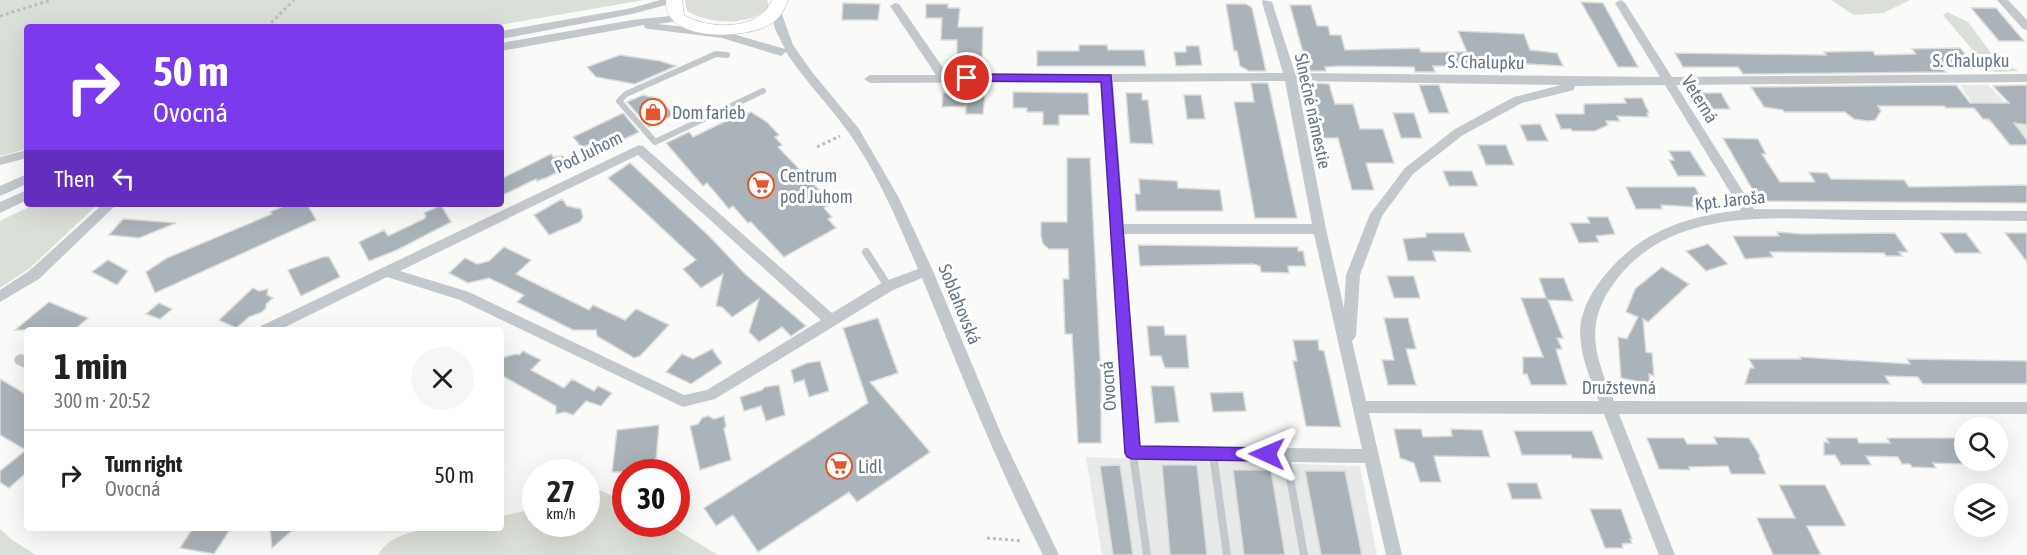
<!DOCTYPE html>
<meta charset="utf-8">
<style>
:root{--surface:#fff;--page:#f6f6f6;--text:#202124;--muted:#757577;--line:#e0e0e0}
body{margin:0;font-family:"Asap Condensed",sans-serif;background:var(--page);color:var(--text);height:100vh;display:flex;flex-direction:column;font-size:22px;white-space:nowrap}
*{box-sizing:border-box;margin:0}
p{font-size:20px;color:var(--muted)}
.icon{flex:none;width:33px;height:33px;fill:none;stroke:currentColor;stroke-width:2;stroke-linecap:round;stroke-linejoin:round}
.map{position:relative;flex:1;overflow:hidden}
.sheet{position:absolute;left:24px;top:327px;width:480px;height:204px;display:flex;flex-direction:column;background:var(--surface);border-radius:6px;box-shadow:0 6px 24px #0002}
.sheet>*{flex:none}
.top-card{position:absolute;left:24px;top:24px;width:480px;height:183px;border-radius:6px;box-shadow:0 6px 24px #0002;background:#7c3aed;color:#fff;overflow:hidden}
.controls{position:absolute;left:1954px;top:417px;display:grid;gap:12px}
.controls a{display:grid;place-items:center;width:54px;height:54px;border-radius:50%;background:var(--surface);box-shadow:0 6px 24px #0002;font-size:30px}
.speed{position:absolute;left:522px;top:459px;display:flex;gap:12px;font-size:30px;font-weight:700;text-align:center}
.speed>*{display:grid;place-content:center;width:78px;height:78px;border-radius:50%;background:var(--surface);box-shadow:0 6px 24px #0002;line-height:1}
.speed small{font-size:15px;font-weight:400}
.speed .limit{border:9px solid #d22;background:#fff;color:#111}
.pin{position:absolute;display:grid;place-items:center;width:51px;height:51px;color:#fff;margin:-26px;border:3px solid #fff;border-radius:50%;box-shadow:0 2px 6px #0007}
.me{position:absolute;width:66px;margin:-33px;rotate:271deg;stroke-linejoin:round;filter:drop-shadow(0 0 4px #0008)}
.turn{display:flex;align-items:center;gap:21px;height:126px;padding:0 30px;font-size:27px}
.turn .icon{width:78px;height:78px;stroke-width:2.5}
.turn b{display:block;font-size:42px;line-height:51px}
.then{display:flex;align-items:center;height:57px;padding:0 30px;background:#0003;gap:12px;font-size:22px}
.round{display:grid;place-items:center;flex:none;width:63px;height:63px;border-radius:32px;background:var(--page)}
.summary{display:flex;align-items:center;justify-content:space-between;height:102px;padding:0 30px}
h1{font-size:36px;font-weight:700;line-height:45px}
ul{padding:0;list-style:none}
li{display:flex;align-items:center;gap:18px;height:90px;padding:0 30px;border-top:2px solid var(--line)}
li div{flex:1}
li b{display:block;font-size:22px}
li em{font-style:normal}
.map>svg:first-child{display:block}
.built{fill:#e8e9e9}
.green{fill:#dadfd7}
.building{fill:#aab3b9;stroke:#dcdcda;stroke-width:1.5}
.lines{fill:none;stroke-linecap:round;stroke-linejoin:round}
.secondary-casing{stroke:#b3babf;stroke-width:1}
.path{stroke:#bbbfc2;stroke-width:3;stroke-dasharray:3 3;stroke-linecap:butt}
.lane-far1{stroke:#c3c8cc;stroke-width:6}
.lane{stroke:#c3c8cc;stroke-width:8}
.street{fill:#c3c8cc;fill-rule:evenodd}
.secondary{fill:#fff;fill-rule:evenodd}
.route{fill:#7c3aed;stroke:#51269a;stroke-width:1.5}
.labels{text-anchor:middle;dominant-baseline:central;stroke-width:6;stroke-linejoin:round;paint-order:stroke}
.street-label{font-size:18px;fill:#657683;stroke:#fff}
.poi-label{font-size:18px;fill:#657683;stroke:#fff;text-anchor:start}
</style>
<div class="map">
<svg width="2027" height="555" viewBox="0 0 2027 555">
<rect width="100%" height="100%" fill="#fafaf8"/>
<path class="built" d="M1960,85h28l17,18 22,10v33l-17,-1 -16,-20 -11,-6z
M1086,457l274,9 17,89h-275z"/>
<path class="green" d="M0,0h644l-156,27h-461v122l-27,7z
M685,0h82l2,7c-18,20 -61,17 -82,4z
M1831,0h79l-27,13 -29,2z
M1947,12l21,10 29,39 22,10 -24,1 -7,-4 -45,-53z
M35,204h63l-69,65 -29,19v-67z
M587,484l38,18 1,22h41l51,31h-340c19,-35 88,-27 123,-27v-12l34,-7 1,15h50z
M0,529l11,10 25,16h-36z"/>
<path class="building" d="M1581,2l22,1 35,64h-20z
M843,3l37,1 -2,16h-36z
M926,4h22v4h12l-2,19h25l-1,39h-7l-1,7h-17v-33h-16l1,-22h-16z
M1226,4h20l6,4 14,63h-17l-9,-5 -3,-15h-3z
M1290,5h21l6,21h11l2,9h11l4,15 74,-2 2,4h46l-9,-21 66,3 6,16 27,3 6,13 -52,-3 -3,3h-75l2,6h-20l-1,-5 -73,-1 -16,1 1,4h-18z
M1971,8h25l28,33h-25z
M1079,45h28l1,5h36l2,16h-109v-15h42z
M1186,46h13l3,19 -26,1 -2,-14h12z
M1960,48l16,19h-35l5,5 -203,2 -5,-7h-55l-8,-14 151,2 -2,-3 49,-1 2,4 41,-1 -4,-5z
M620,55l40,6 16,5 -41,18 -39,-7 -9,-10z
M1251,83h17l29,135h-42l-21,-116h20z
M1311,83l18,1 6,20h18l7,25h23l11,34h-28l8,27h-22l-14,-52h-15z
M956,85h17l-1,8h13l-2,21h-17v-8l-24,1 1,-14h12z
M1419,85h20l10,28h-20z
M1956,85l14,18h39l-16,-17 34,-1v40l-13,-2 13,17v5h-17l-21,-26h-6l-9,-11h-28l-2,-2h-66l3,5 -6,9 -7,1 -14,-2 -9,-7h-61l-1,-2 -19,-3 -13,-20z
M1013,92l75,1 1,22h-30v10h-16v-13h-16v-4h-14z
M1126,93h16v7h6l5,44 -23,-1z
M1698,93h23l9,16h-23z
M643,95l17,4 14,16 -25,12 -22,-25z
M1184,95h17l4,24h-18z
M1624,98h18l7,15h-2l1,4 -31,-1 3,5h-14l2,4 -13,6h-23l-1,-2h-10l-6,-15h29v-10l42,-1z
M751,112l16,10 12,13 -4,2 7,8 -4,2 46,48 -4,3 8,8 -4,2 8,9 -4,2 8,9 -52,29 -33,-35 -3,1 -15,-17 -4,3 -22,-26 -4,3 -37,-43 23,-11 4,5 35,-17z
M623,113l16,19 -44,21 -7,-8 -6,3 -9,-11z
M1393,113h21l8,25h-21z
M1540,124l8,17h-21l-7,-16z
M1723,138l35,1 8,15h-4l18,28h35l-6,-10 18,1 4,6 73,1 5,7 118,-2v18l-268,-2z
M1478,145h28l8,20h-28z
M1669,151h21l16,25h-28l-9,-16h5z
M551,154l2,3 10,-1 7,10 -22,11 -11,4 -1,-2 -35,17v-17z
M1067,158h23l11,220v65h-23l-6,-109h-7l-2,-55h6l-1,-30h-19l-6,-5 -2,-8v-14h26z
M630,163l79,73 36,38 61,52 -15,10 -9,-9 -23,15 -10,-10 10,-33 -27,18 -10,-10 -6,-1 7,-32 -22,14 -18,-19 13,-9 -88,-82z
M1443,171h29l6,15h-29z
M1139,179l38,2 1,7 42,2 3,21h-87l-1,-17h5z
M1626,187h69l8,16h-11l2,4 -33,-2 1,4h-26z
M562,199l5,7 14,3 2,8 -3,5 -31,13 -15,-20z
M288,204h19l9,16 -161,73 -9,-21 21,-14 105,-44 -2,-2z
M441,205l10,17 -54,28 -28,11 -10,-19 25,-12 4,6 36,-17 2,-3 -2,-3z
M1587,217h21l7,17 -19,2 3,6 -20,1 -9,-20h20z
M123,219l53,4 -37,15 -30,-3z
M1777,232l24,2 94,-1 13,19h-9l3,4h-16l-2,-3 -114,-1 3,5 -28,2 -12,-23h46z
M1426,233h38l7,19 -38,-1 3,10h-28l-5,-22 23,-2z
M1940,233h26l15,20h-26z
M2005,233h22v29z
M1708,244l20,20 -22,7 -20,-20z
M1138,245l160,2v4h5l3,15h-18l1,7 -28,-1 -1,-6 -7,-2 -113,2z
M504,247l27,13 -15,14 73,36 4,-5 32,15 11,-11 33,16 -29,31 -6,2 -37,-22 -1,-6h-23l-56,-28 7,-7 -35,-17 -21,5 -19,-10 16,-15 12,6 12,-3z
M323,257h6l11,20 -39,19 -13,-26z
M108,260l20,11 -11,14 -25,-13z
M1662,267l27,17 -41,38 -5,-3 3,33 6,1 2,23 -5,-2 1,10 -29,-6 -3,-41 9,2 11,-22 -12,-5 9,-23z
M1387,276h27l6,22h-26z
M1539,278h25l9,23 -25,-1 15,38h-6l5,11h-6l11,36h-36l-4,-11h-4v-17h20l-22,-59h25z
M253,288l6,3 9,-2 -1,6 6,3 -7,6v4l-4,4 -13,5 -13,11 -17,-8z
M49,302l39,16 -14,12h-59z
M159,303l13,6 -12,10 -14,-5z
M878,318l20,55 -28,9 60,70 -73,50 -8,-10 -91,60 -25,-37 -17,11 -12,-18 164,-105 -25,-75z
M1384,318h24l8,31h-10l10,36h-28l-6,-25h12z
M1147,326h17l1,9h21l3,33h-24l-4,-12h-11z
M1293,340h25l1,10 5,1 17,76 -35,-1 -13,-65h4z
M712,349l10,14 -31,21 -25,-12 16,-18 11,5z
M523,351l18,9 -10,10 33,18 8,-9 22,12 4,-5 14,7 -11,13 -15,-5 -13,14 -8,-3 -9,2v-8l-55,-31v-17l15,-4 3,1z
M1800,357l110,7 -3,-5 120,2v23h-104l-5,-7 -33,-1 5,8h-145l5,-16h4l-5,-9h52z
M820,361l9,30 -20,6 -5,-17 -10,3 -3,-13 16,-7z
M0,379l27,16v77l-18,16 -9,-6v-11l26,-21 -26,-15z
M779,385l6,30 -19,6 -5,-15 -17,5 -4,-14 22,-7 3,-3z
M1151,386h23l5,36 -24,1z
M1243,392l3,19 -33,1 -3,-19z
M708,416l6,3 10,-3 2,10 -2,3 7,31 -31,10 -10,-44 8,-2 4,-6z
M659,425l-4,47h-43l5,-42z
M1394,429h27l2,8 29,-1 -1,-7 31,1 8,27 -56,-1 7,26h-21l-6,-19 -14,-5z
M1514,431h78l11,28 -31,-1 -1,-3h-49z
M1714,437l35,1 11,18 -1,2 7,16h-35l-3,-8 -39,1 1,3 -31,-1 -12,-31h37l3,6h30z
M1826,438h31l2,5h31l-3,-5h78v26l-32,-1 3,5 -24,-1 -2,-3h-8l-4,-7 -32,-1 5,9h-30l-6,-10h-11v-13l5,1z
M1120,465l6,41 7,49h-20l-1,-6 -12,-83z
M1162,465h35l10,90h-37z
M1233,470h38l14,85h-41z
M1305,471h40l17,84h-41z
M1507,483h30l5,16h-30z
M1779,485h46l21,41h-39l14,29h-48l-16,-37h38z
M1590,509h31l11,30h-2l2,4 -10,1 1,4h-18z
M193,528h38l-17,26 -34,-6z
M270,528h25l-23,20z"/>
<g class="lines">
<defs>
<path id="secondary" d="M666,0h16l2,15c25,15 76,16 88,-15h16c-4,10 -7,17 -16,23 -24,17 -109,20 -106,-23z"/>
</defs>
<use href="#secondary" class="secondary-casing"/>
<path class="path" d="M0,16l51,-16
M267,27l27,-27
M817,147l23,-11
M987,538l35,3"/>
<path class="lane-far1" d="M727,55l-11,-1 -90,40 -7,7 36,41 108,-51"/>
<path class="lane" d="M866,252l22,34
M1133,454l14,101
M1213,454l14,101
M1286,455l18,100"/>
<path class="street" d="M660,0h18l-1,2 -45,12 -131,25v-8l131,-23z
M1263,0l9,2 23,71 365,4 -45,-74 6,-3 4,3 47,74 355,-3v8l-351,3 78,124 273,2v10c-55,-1 -109,-1 -164,-1 -83,-1 -188,-16 -246,59 -34,44 -23,75 -3,122l413,1v12h-408l56,141h-16l-55,-141 -235,-1 33,142h-16l-21,-92 -232,-3 -5,-2 -3,-5 -24,-371 -231,1 -6,-4 6,-4h66l-46,-69 5,-3 4,1 49,71 335,-2 -21,-71zM1285,81l27,143h-188l-11,-142zM1297,81l264,4 -47,12 -59,32 -50,39 -35,46 -24,61 -2,33 -18,-79zM1665,85l76,125c-58,7 -103,22 -140,70 -11,14 -20,32 -21,50 0,25 10,49 19,71h-233l-14,-60 4,-5 4,-61 22,-59 31,-42 50,-39 59,-32 52,-13 1,-4zM1124,234h190l48,215 -222,-3z
M1997,0h11l19,20v10l-4,-1z
M776,9l5,3 12,33 19,27 47,57 40,69 34,73 69,165 57,119h-16c-46,-90 -83,-184 -121,-277l-29,12 -178,109 -32,8 -223,-107 -73,-23 -108,53h-20l2,-4 378,-181 4,1 189,167 51,-31 35,-13c-20,-47 -40,-95 -69,-136 -20,-28 -44,-52 -63,-81l-5,4 -59,-18 -73,-9 -4,-1 -1,-3 -143,26v-8l131,-23 47,-5 5,3 -1,2 -25,4 65,7 62,18 -10,-20 -4,-17zM638,155l183,165 -114,70 -23,5 -215,-103 -69,-21z
M27,150v8l-27,7v-8z
M27,174v10l-27,12v-10z
M27,190v10l-27,13v-11z
M103,204h14l-78,75 -39,23v-12l29,-19z
M21,354l6,2v13l-11,-5 -2,-4 2,-4z"/>
<use href="#secondary" class="secondary"/>
</g>
<path class="route" d="M967,74l144,1 29,371 127,2 6,2 2,4 -2,5 -6,2 -135,-2 -5,-2 -2,-4 -24,-371 -138,-1v-6z"/>
<defs>
<symbol id="shop-ring" viewBox="-11 -11 22 22"><circle r="9.5" fill="#fff" stroke="#e4572e" stroke-width="1.5"/><path d="M-5-2.5h2.3a2.7 3.5 0 0 1 5.4 0H5L5.5 6h-11ZM-1.5-2.5h3a1.5 2.3 0 0 0-3 0Z" fill="#e4572e"/></symbol>
<symbol id="supermarket-ring" viewBox="-11 -11 22 22"><circle r="9.5" fill="#fff" stroke="#e4572e" stroke-width="1.5"/><path d="M-6-5.5h2.5l.6 2H6L4.5 2H-2.5L-4.4-4H-6ZM-1.5 3.2a1.3 1.3 0 1 0 .1 0ZM3 3.2a1.3 1.3 0 1 0 .1 0Z" fill="#e4572e"/></symbol>
</defs>
<g fill-rule="evenodd">
<use href="#shop-ring" x="638" y="97" width="30" height="30"/>
<use href="#supermarket-ring" x="746" y="170" width="30" height="30"/>
<use href="#supermarket-ring" x="824" y="451" width="30" height="30"/>
</g>
<g class="labels">
<g class="street-label">
<text x="1971" y="60">S. Chalupku</text>
<text transform="translate(1486 62) rotate(1)">S. Chalupku</text>
<text transform="translate(1700 99) rotate(58)">Veterná</text>
<text transform="translate(1313 111) rotate(78)">Slnečné námestie</text>
<text transform="translate(588 152) rotate(-26)">Pod Juhom</text>
<text transform="translate(1730 200) rotate(-6)">Kpt. Jaroša</text>
<text transform="translate(960 304) rotate(68)">Soblahovská</text>
<text transform="translate(1108 386) rotate(-94)">Ovocná</text>
<text x="1619" y="387">Družstevná</text>
</g>
<g class="poi-label">
<text x="672" y="112">Dom farieb</text>
<text x="780" y="175">Centrum<tspan x="780" dy="21">pod Juhom</tspan></text>
<text x="858" y="466">Lidl</text>
</g>
</g>
</svg>
<div class="controls">
<a><svg class="icon" aria-label="search" viewBox="0 0 24 24"><circle cx="10" cy="10" r="6"/><path d="M15 15l6 6"/></svg></a>
<a><svg class="icon" aria-label="layers" viewBox="0 0 24 24"><path d="M12 4l9 5-9 5-9-5zM3 14l9 5 9-5"/></svg></a>
</div>
<div class="speed"><div>27<small>km/h</small></div><div class="limit">30</div></div>
<div class="pin" style="left:967px;top:78px;background:#d93025"><svg class="icon" aria-label="arrive" viewBox="0 0 24 24"><path d="M6 21V4h12l-3 4 3 4H6"/></svg></div>
<svg class="me" style="left:1267px;top:454px" viewBox="-20 -20 40 40"><path d="M0-17L14 15 0 8-14 15z" fill="#7c3aed" stroke="#fff" stroke-width="4"/></svg>
<div class="top-card">
<div class="turn"><svg class="icon" aria-label="right" viewBox="0 0 24 24"><path d="M7 20v-9h11M14 6l5 5-5 5"/></svg><div><b>50 m</b>Ovocná</div></div>
<div class="then">Then<svg class="icon" aria-label="left" viewBox="0 0 24 24"><path d="M17 20v-9H6M10 6l-5 5 5 5"/></svg></div>
</div>
<section class="sheet">
<div class="summary"><div><h1>1 min</h1><p>300 m · 20:52</p></div><a class="round"><svg class="icon" aria-label="close" viewBox="0 0 24 24"><path d="M6 6l12 12M18 6L6 18"/></svg></a></div>
<ul>
<li><svg class="icon" aria-label="right" viewBox="0 0 24 24"><path d="M7 20v-9h11M14 6l5 5-5 5"/></svg><div><b>Turn right</b><p>Ovocná</p></div><em>50 m</em></li>
</ul>
</section>
</div>
